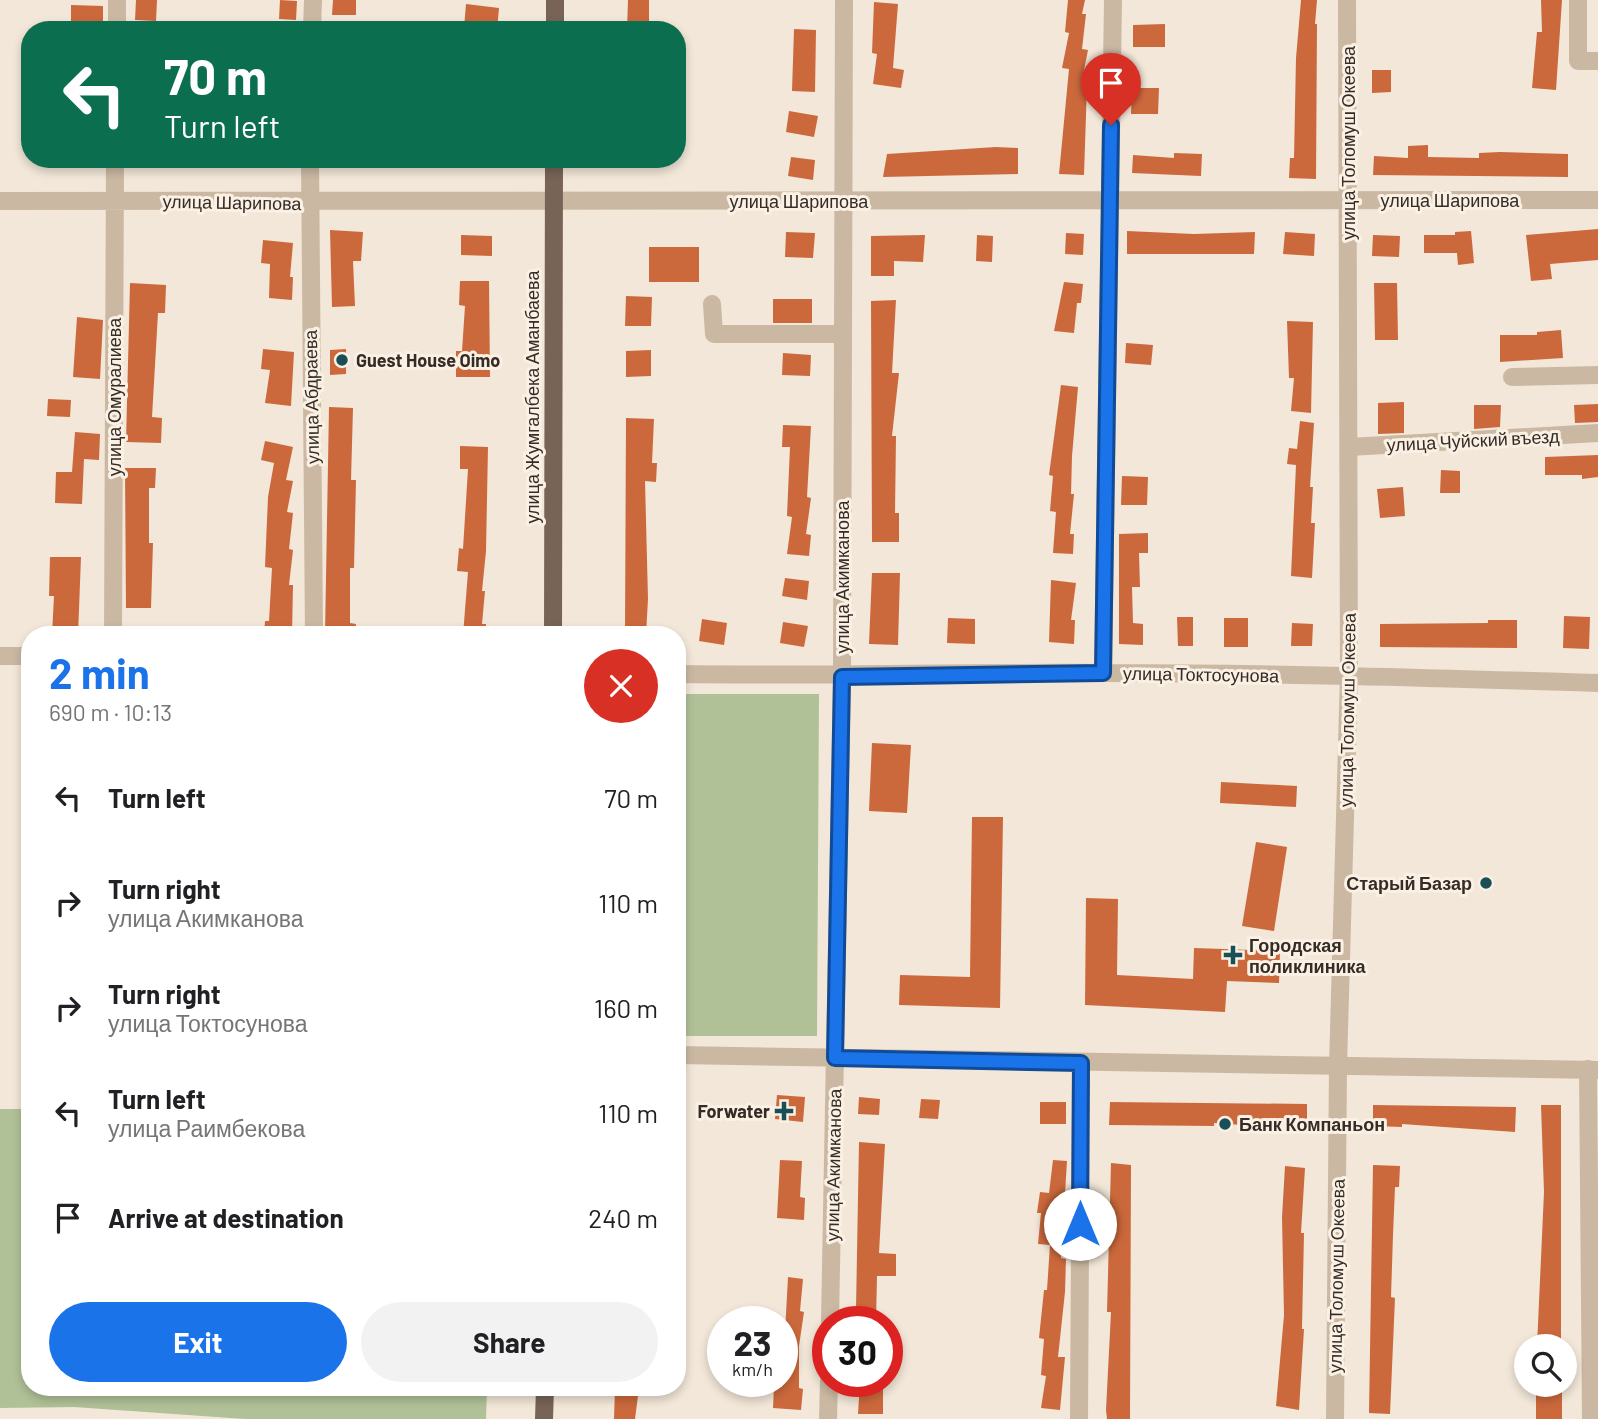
<!DOCTYPE html>
<meta charset="utf-8">
<style>
:root{--surface:#fff;--page:#f2f2f2;--text:#202124;--muted:#757577;--accent:#1a73e8}
body{margin:0;font-family:Barlow,sans-serif;background:var(--page);color:var(--text);height:100vh;display:flex;flex-direction:column;font-size:26px;white-space:nowrap}
*{box-sizing:border-box;margin:0}
p{font-size:23px;color:var(--muted)}
.icon{flex:none;width:38px;height:38px;fill:none;stroke:currentColor;stroke-width:2;stroke-linecap:round;stroke-linejoin:round}
.map{position:relative;flex:1;overflow:hidden}
.panel{position:absolute;left:21px;top:626px;width:665px;height:770px;display:flex;flex-direction:column;background:var(--surface);border-radius:28px;box-shadow:0 4px 10px #0003}
.panel>*{flex:none}
.guide{position:absolute;left:21px;top:21px;width:665px;height:147px;border-radius:28px;box-shadow:0 4px 10px #0003;background:#0b6e4f;color:#fff;overflow:hidden}
.fabs{position:absolute;left:1514px;top:1334px;display:grid;gap:14px}
.fabs a{display:grid;place-items:center;width:63px;height:63px;border-radius:50%;background:var(--surface);box-shadow:0 4px 10px #0003;font-size:35px}
.speed{position:absolute;left:707px;top:1306px;display:flex;gap:14px;font-size:35px;font-weight:700;text-align:center}
.speed>*{display:grid;place-content:center;width:91px;height:91px;border-radius:50%;background:var(--surface);box-shadow:0 4px 10px #0003;line-height:1}
.speed small{font-size:18px;font-weight:400}
.speed .limit{border:10px solid #d22;background:#fff;color:#111}
.pin{position:absolute;display:grid;place-items:center;width:60px;height:60px;color:#fff;margin:-72px -30px;border-radius:50% 50% 50% 0;rotate:-45deg;box-shadow:0 0 7px #0007}
.pin .icon{rotate:45deg}
.me{position:absolute;width:77px;margin:-38px;rotate:0deg;stroke-linejoin:round;filter:drop-shadow(0 0 5px #0008)}
.turn{display:flex;align-items:center;gap:24px;height:147px;padding:0 28px;font-size:32px}
.turn .icon{width:91px;height:91px;stroke-width:2.5}
.turn b{display:block;font-size:49px;line-height:60px}
.round{display:grid;place-items:center;flex:none;width:74px;height:74px;border-radius:37px;background:var(--page)}
.headline{display:flex;align-items:center;justify-content:space-between;height:119px;padding:0 28px}
h1{font-size:42px;font-weight:700;line-height:52px;color:var(--accent)}
.button{display:flex;gap:14px;margin-top:auto;padding:14px 28px}
.button a{flex:1;height:80px;border-radius:42px;background:var(--accent);color:#fff;font-size:28px;font-weight:700;line-height:80px;text-align:center}
.button a+a{background:var(--page);color:var(--text)}
ul{padding:0;list-style:none}
li{display:flex;align-items:center;gap:21px;height:105px;padding:0 28px}
li div{flex:1}
li b{display:block;font-size:26px}
li em{font-style:normal}
.map>svg:first-child{display:block}
.green{fill:#b0c197}
.building{fill:#cc693c}
.lines{fill:none;stroke-linecap:round;stroke-linejoin:round}
.minor{stroke:#cab8a3;stroke-width:18}
.tertiary{stroke:#cab8a3;stroke-width:18}
.primary{stroke:#786456;stroke-width:18}
.route-casing{stroke:#114b97;stroke-width:18}
.route{stroke:#1a73e8;stroke-width:12}
.poi-dot{fill:#195058;stroke:#faf1e4;stroke-width:2.5}
.labels{text-anchor:middle;dominant-baseline:central;stroke-width:6;stroke-linejoin:round;paint-order:stroke}
.street-label{font-size:18px;fill:#352c26;stroke:#faf1e4}
.poi-label{font-size:18px;font-weight:bold;fill:#352c26;stroke:#faf1e4;text-anchor:start}
</style>
<div class="map">
<svg width="1598" height="1419" viewBox="0 0 1598 1419">
<rect width="100%" height="100%" fill="#f2e7d8"/>
<path class="green" d="M677,694h142l-2,342h-140z
M0,1109h30v279h457l-1,31h-241l-171,-12 -74,1z"/>
<path class="building" d="M136,0h21l-1,21 -21,-1z
M280,0l17,1 -1,19 -17,-1z
M333,0h23v15h-24z
M628,0h21v30h-22z
M1068,0h17l-3,14h4l-4,35 6,1 -7,35h6l-3,90 -25,-1 10,-105 -7,-1 7,-35 -4,-1z
M1301,0h16l-2,24h2l-1,155 -27,-1 1,-20h4l2,-100z
M1541,0h21l-6,90 -24,-2 5,-56h5z
M874,2l24,2 -5,64 11,2 -3,18 -28,-4 4,-30 -5,-1z
M466,4l33,4 -2,22 -33,-2z
M71,5l32,1v23h-32z
M1165,24v23h-32v-22z
M794,29l22,1 -1,62 -23,-1z
M1372,70h19v22l-19,1z
M1132,88h27l-1,26h-27z
M789,111l29,5 -4,21 -28,-5z
M1428,145v12l51,1v-5l21,-1 68,2v23l-195,-2 1,-19 34,2v-12z
M996,147l22,1v26l-135,3 4,-23z
M1174,153l28,1 -1,22 -69,-3 1,-18 41,3z
M791,157l24,3 -2,20 -25,-4z
M1598,229v31l-48,4 2,15 -21,2 -5,-46z
M330,230l33,2 -2,29h-8l2,45 -23,1z
M1127,231l67,3 61,-2 -1,22h-127z
M1471,231l3,32 -16,2 -1,-12h-33v-18h31v-3z
M786,232l29,1 -2,25 -28,-1z
M1285,232l30,2 -1,22 -31,-2z
M1066,233l18,1 -1,21 -18,-1z
M461,235l31,1v20l-31,-1z
M925,235l-2,27 -29,-1v15h-23v-40z
M977,235l16,1 -1,26 -16,-1z
M1373,235l27,1 -1,21 -27,-1z
M263,240l30,3 -3,34h3l-1,23 -23,-2 1,-34 -9,-1z
M649,247h50v35h-50z
M460,281h29l1,96h-34v-26h6l3,-45 -6,-1z
M1064,282l19,2 -2,19h-4l-3,30 -20,-2z
M130,283l36,2 -1,28h-7l-6,104 10,1 -1,25 -35,-1z
M1374,283h23l1,57h-23z
M626,296l26,1 -1,29h-26z
M773,299h39v24h-39z
M896,300l-4,73h7l-7,63h4l-1,77h4v29h-27l-1,-241z
M77,317l26,3 -3,59 -27,-2z
M1287,321l26,1 -2,91 -20,-2 3,-33h-5z
M1561,330l2,28 -63,4v-27h37v-3z
M1126,343l27,2 -2,20 -26,-2z
M263,349l31,3 -3,54 -26,-3 5,-33 -9,-1z
M346,349v25l-16,1v-25z
M651,350v26l-25,1v-26z
M783,353l28,2 -1,21 -28,-1z
M1061,385l17,2 -6,69 -1,38h3l-4,40h4l-1,20 -20,-1 3,-41 -6,-1 3,-35 -4,-1z
M48,399l23,1 -1,17 -23,-1z
M1404,402v31l-26,1v-31z
M1598,404v18l-23,1 -1,-18z
M1474,405h27l-1,22 -26,2z
M329,407l24,1 -2,72h5l-2,88h-4v55l6,1 -1,11h-30z
M626,418l28,1 -2,44h5l-1,19 -11,-1 3,118 -2,36h-21z
M1300,421l14,2 -4,64h3l-2,36h4l-3,55 -21,-2 5,-111 -9,-1 2,-16 8,1z
M783,425l28,1 -4,71 4,1 -5,36 5,1 -2,21 -22,-2 5,-37 -5,-1 3,-69h-8z
M75,432l25,2 -1,26 -15,-1 -2,45 -27,-1 1,-31h16z
M265,441l28,6 -7,33 7,1 -6,31 6,1 -4,36 4,1 -4,35h4l-1,50h-28l1,-14h4l3,-53 -7,-1 3,-70 6,-34 -13,-3z
M460,446l28,1 -2,104 -4,40h3l-3,33h4v11h-23l5,-63 -11,-1 2,-23 4,1 5,-80h-8z
M1598,455v22l-16,2v-4h-37v-18z
M125,468h31l-1,20h-6v55h4l-2,65h-25z
M1441,470l19,1v22h-20z
M1122,476l26,1 -1,28h-26z
M1403,487l2,29 -25,2 -3,-29z
M1148,533v20h-9l1,34h-8l1,36 10,1v21l-24,-1v-110z
M50,557h31l-3,78h-26l2,-39h-5z
M872,573h28l-2,72 -29,-1z
M785,578l24,3 -2,19 -25,-4z
M1051,580l25,3 -5,37h4l-1,24 -25,-2z
M1564,616l26,1 -1,32 -26,-1z
M1177,617h16v29h-15z
M948,618l27,1v25l-28,-1z
M1224,618h24v29h-24z
M702,619l25,4 -3,22 -25,-4z
M1488,620h29v28l-137,-1v-23l108,-1z
M783,622l25,4 -4,21 -24,-4z
M1292,623l21,1 -1,22h-21z
M872,743l39,2 -4,68 -38,-2z
M1221,782l76,4 -1,21 -76,-4z
M972,817h31l-3,191 -101,-3 1,-30 70,2z
M1256,842l31,5 -13,84 -32,-5z
M1086,898l32,1 -1,76 76,4 1,-31 86,3 -1,32 -52,-2 -2,31 -140,-7z
M777,1095l28,2 -2,25 -28,-3z
M859,1097l21,2 -1,16 -21,-1z
M921,1099l19,1 -2,19 -19,-1z
M1040,1102h26v22h-26z
M1110,1102l197,2v18h-65v3l-28,-2v3l-105,-1z
M1373,1105l143,2 -1,25 -113,-8v3l-29,-1z
M1541,1105h20v241h-24l7,-154z
M859,1142l26,2 -6,109 17,1v22h-19l-1,45h-18l1,-12h-3z
M780,1160l22,1 -2,36 5,1 -1,22 -27,-2z
M1053,1160l14,1 -6,97 5,1 -1,33 -7,65h7l-5,53 -19,-2 5,-32 -5,-1 3,-36 -5,-1 5,-48h3l3,-45 -12,-1 3,-31h-4l3,-21 9,1z
M1111,1163l20,2 -1,254h-23l-1,-9 5,-98h-4z
M1373,1165l27,1 -1,21h-4l-2,48 -2,62 4,1 -5,116 -21,-1z
M1285,1166l20,2 -4,65h3l-2,96h2l-5,81 -23,-4 8,-91 -2,-98z
M788,1277l15,2 -3,32 4,1 -5,34v42l4,1 -2,21 -28,-2 1,-22 8,1z
M860,1381h23v33h-25z
M1536,1384h26v35h-26z
M615,1388h24l-4,31h-21z"/>
<g class="lines">
<path class="minor" d="M1578,0v61h20
M117,30v-30
M312,30l1,-30
M310,159l4,476
M0,201l1598,-1
M712,304l2,30h129
M1512,377l86,-2
M1349,447l249,-14
M113,635l2,-476
M0,656h30
M1103,673l10,-673
M677,674c143,2 286,-2 429,-1 164,0 328,5 492,10
M677,1055l921,15
M1588,1069l3,350
M830,1321l12,-644 2,-677
M828,1419l1,-38
M1079,1419l2,-356"/>
<path class="tertiary" d="M1335,1419l3,-353 11,-391 -2,-675"/>
<path class="primary" d="M555,30v-30
M553,635l1,-476
M544,1419l1,-31"/>
</g>
<g class="lines">
<defs>
<path id="route" d="M1080,1224l1,-161 -246,-5 7,-381 261,-4 8,-548"/>
</defs>
<use href="#route" class="route-casing"/>
<use href="#route" class="route"/>
</g>
<g class="poi-dot">
<circle cx="342" cy="360" r="7"/>
<circle cx="1486" cy="883" r="7"/>
<path d="M1229.5 944.5h7v7h7v7h-7v7h-7v-7h-7v-7h7z"/>
<path d="M780.5 1100.5h7v7h7v7h-7v7h-7v-7h-7v-7h7z"/>
<circle cx="1225" cy="1124" r="7"/>
</g>
<g class="labels">
<g class="street-label">
<text transform="translate(1348 143) rotate(-90)">улица Толомуш Океева</text>
<text x="1450" y="200">улица Шарипова</text>
<text x="799" y="201">улица Шарипова</text>
<text transform="translate(232 202) rotate(1)">улица Шарипова</text>
<text transform="translate(114 397) rotate(-90)">улица Омуралиева</text>
<text transform="translate(311 397) rotate(-91)">улица Абдраева</text>
<text transform="translate(532 397) rotate(-90)">улица Жумгалбека Аманбаева</text>
<text transform="translate(1473 440) rotate(-3)">улица Чуйский въезд</text>
<text transform="translate(842 577) rotate(-90)">улица Акимканова</text>
<text transform="translate(1201 674) rotate(1)">улица Токтосунова</text>
<text transform="translate(1347 710) rotate(-89)">улица Толомуш Океева</text>
<text transform="translate(833 1165) rotate(-89)">улица Акимканова</text>
<text transform="translate(1336 1276) rotate(-89)">улица Толомуш Океева</text>
</g>
<g class="poi-label">
<text x="356" y="360">Guest House Oimo</text>
<text x="1472" y="883" text-anchor="end">Старый Базар</text>
<text x="1249" y="945">Городская<tspan x="1249" dy="21">поликлиника</tspan></text>
<text x="770" y="1111" text-anchor="end">Forwater</text>
<text x="1239" y="1124">Банк Компаньон</text>
</g>
</g>
</svg>
<div class="fabs">
<a><svg class="icon" aria-label="search" viewBox="0 0 24 24"><circle cx="10" cy="10" r="6"/><path d="M15 15l6 6"/></svg></a>
</div>
<div class="speed"><div>23<small>km/h</small></div><div class="limit">30</div></div>
<div class="pin" style="left:1111px;top:125px;background:#d93025"><svg class="icon" aria-label="arrive" viewBox="0 0 24 24"><path d="M6 21V4h12l-3 4 3 4H6"/></svg></div>
<svg class="me" style="left:1080px;top:1224px" viewBox="-20 -20 40 40"><circle r="19" fill="#fff"/><path d="M0-13L10 11 0 6-10 11z" fill="#1a73e8"/></svg>
<div class="guide">
<div class="turn"><svg class="icon" aria-label="left" viewBox="0 0 24 24"><path d="M17 20v-9H6M10 6l-5 5 5 5"/></svg><div><b>70 m</b>Turn left</div></div>
</div>
<section class="panel">
<div class="headline"><div><h1>2 min</h1><p>690 m · 10:13</p></div><a class="round" style="background:#d93025;color:#fff"><svg class="icon" aria-label="close" viewBox="0 0 24 24"><path d="M6 6l12 12M18 6L6 18"/></svg></a></div>
<ul>
<li><svg class="icon" aria-label="left" viewBox="0 0 24 24"><path d="M17 20v-9H6M10 6l-5 5 5 5"/></svg><div><b>Turn left</b></div><em>70 m</em></li>
<li><svg class="icon" aria-label="right" viewBox="0 0 24 24"><path d="M7 20v-9h11M14 6l5 5-5 5"/></svg><div><b>Turn right</b><p>улица Акимканова</p></div><em>110 m</em></li>
<li><svg class="icon" aria-label="right" viewBox="0 0 24 24"><path d="M7 20v-9h11M14 6l5 5-5 5"/></svg><div><b>Turn right</b><p>улица Токтосунова</p></div><em>160 m</em></li>
<li><svg class="icon" aria-label="left" viewBox="0 0 24 24"><path d="M17 20v-9H6M10 6l-5 5 5 5"/></svg><div><b>Turn left</b><p>улица Раимбекова</p></div><em>110 m</em></li>
<li><svg class="icon" aria-label="arrive" viewBox="0 0 24 24"><path d="M6 21V4h12l-3 4 3 4H6"/></svg><div><b>Arrive at destination</b></div><em>240 m</em></li>
</ul>
<div class="button"><a>Exit</a><a>Share</a></div>
</section>
</div>
